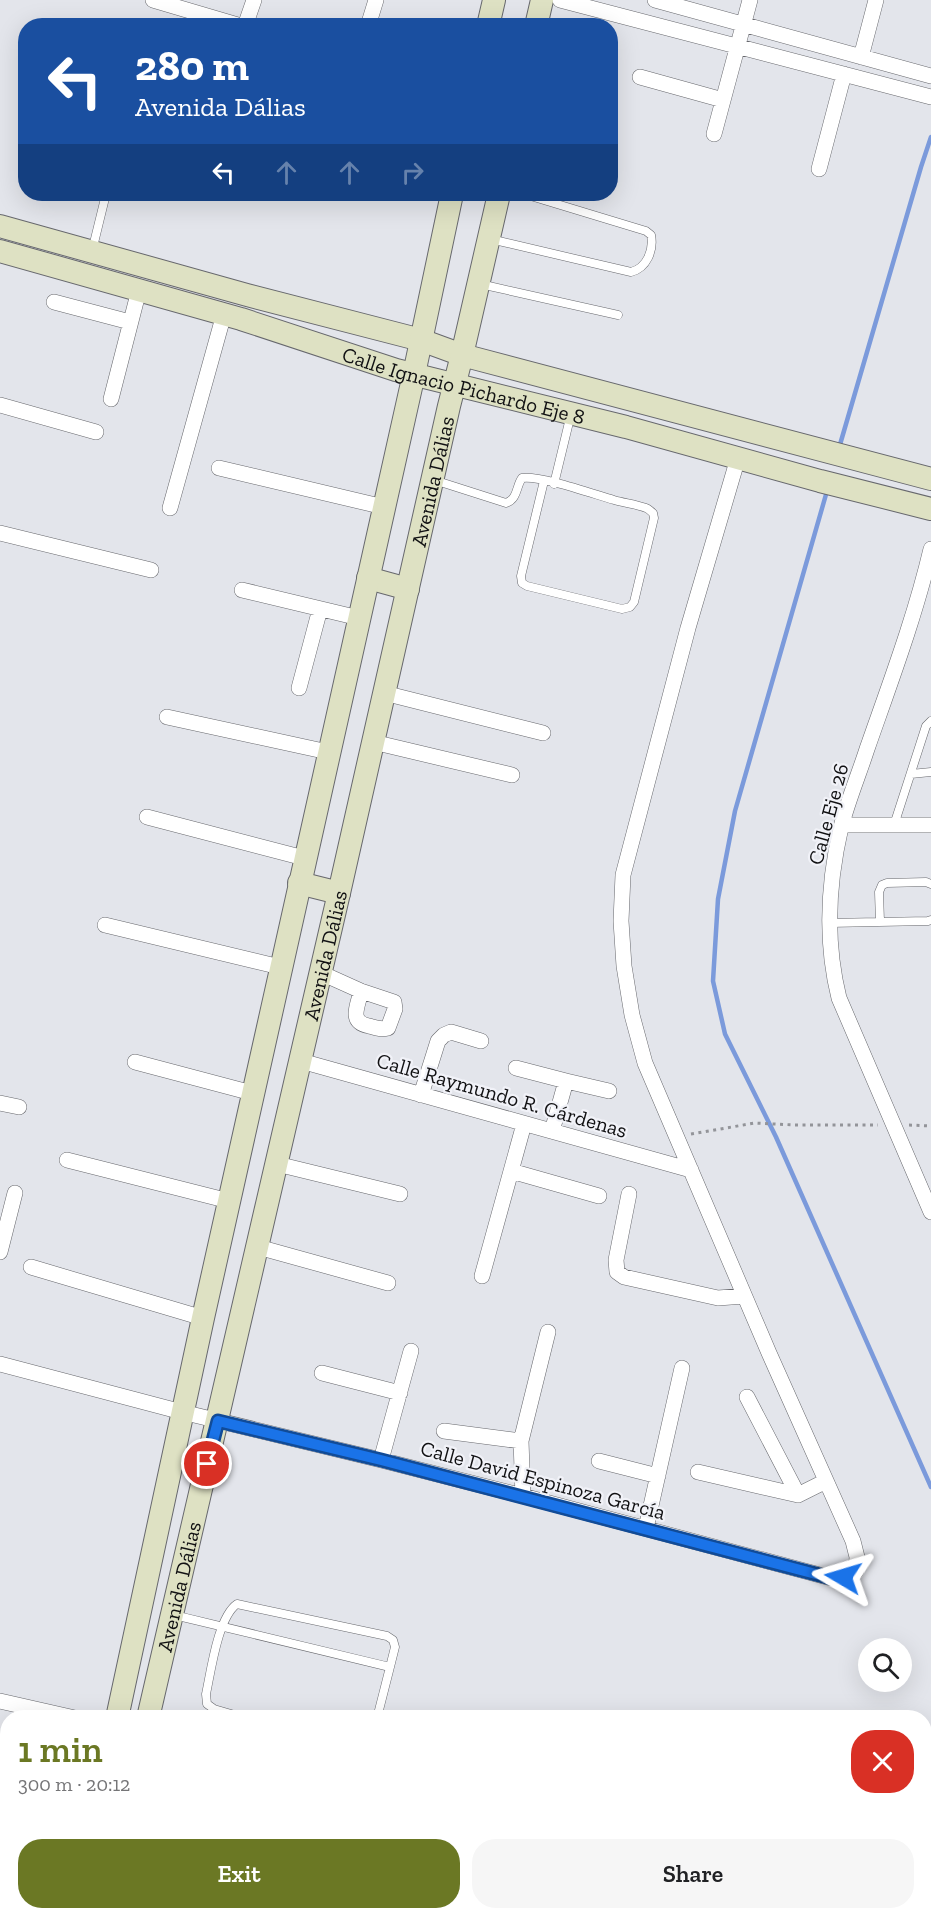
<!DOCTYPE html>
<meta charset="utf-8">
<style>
:root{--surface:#fff;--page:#f6f6f6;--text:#202124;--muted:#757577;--accent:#6b7824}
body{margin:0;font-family:"Zilla Slab",serif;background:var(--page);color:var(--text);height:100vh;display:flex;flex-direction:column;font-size:22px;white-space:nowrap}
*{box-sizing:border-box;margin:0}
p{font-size:20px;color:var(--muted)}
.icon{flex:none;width:33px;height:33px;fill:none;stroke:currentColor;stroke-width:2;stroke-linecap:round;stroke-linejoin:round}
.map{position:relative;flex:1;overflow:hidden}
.panel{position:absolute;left:0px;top:1710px;width:932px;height:210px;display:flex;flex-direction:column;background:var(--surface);border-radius:24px 24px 0 0;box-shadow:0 6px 24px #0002}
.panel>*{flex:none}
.banner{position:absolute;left:18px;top:18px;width:600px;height:183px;border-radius:24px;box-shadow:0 6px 24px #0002;background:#1a4fa0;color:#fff;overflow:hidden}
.tools{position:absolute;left:858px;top:1638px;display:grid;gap:12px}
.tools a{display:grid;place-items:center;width:54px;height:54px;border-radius:50%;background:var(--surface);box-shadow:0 6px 24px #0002;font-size:30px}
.pin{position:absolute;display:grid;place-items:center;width:51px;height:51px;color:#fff;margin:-26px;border:3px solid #fff;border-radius:50%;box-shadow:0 2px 6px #0007}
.me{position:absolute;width:66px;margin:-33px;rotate:277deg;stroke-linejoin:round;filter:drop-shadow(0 0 4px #0008)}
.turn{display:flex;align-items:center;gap:21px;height:126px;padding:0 18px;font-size:27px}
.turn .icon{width:78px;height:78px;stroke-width:2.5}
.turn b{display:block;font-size:42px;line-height:51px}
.lanes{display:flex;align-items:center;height:57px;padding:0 18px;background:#0003;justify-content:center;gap:30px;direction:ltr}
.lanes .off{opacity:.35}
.round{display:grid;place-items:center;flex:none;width:63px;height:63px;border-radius:24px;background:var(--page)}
.head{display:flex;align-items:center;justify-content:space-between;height:102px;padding:0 18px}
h1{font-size:36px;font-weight:600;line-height:45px;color:var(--accent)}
.button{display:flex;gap:12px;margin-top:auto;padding:12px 18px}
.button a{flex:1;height:69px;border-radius:24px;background:var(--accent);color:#fff;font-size:24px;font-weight:600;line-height:69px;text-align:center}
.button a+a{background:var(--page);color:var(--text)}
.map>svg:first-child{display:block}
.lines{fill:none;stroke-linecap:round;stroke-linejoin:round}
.stream{stroke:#7b9adb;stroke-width:4.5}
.lane-casing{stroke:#67686d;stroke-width:9}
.street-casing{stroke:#67686d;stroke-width:16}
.secondary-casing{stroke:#67686d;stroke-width:24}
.path{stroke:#939499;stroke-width:3;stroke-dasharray:3 4.5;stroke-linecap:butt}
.lane{stroke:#fff;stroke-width:8}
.street{stroke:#fff;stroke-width:15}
.secondary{stroke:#dee1c3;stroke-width:22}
.route-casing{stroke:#114b97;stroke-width:15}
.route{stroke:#1a73e8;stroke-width:10}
.labels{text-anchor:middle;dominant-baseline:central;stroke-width:4.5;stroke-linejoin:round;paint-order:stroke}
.street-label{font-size:21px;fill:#111113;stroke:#f1f2f8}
</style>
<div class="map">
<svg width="931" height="1920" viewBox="0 0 931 1920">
<rect width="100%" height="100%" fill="#e3e5eb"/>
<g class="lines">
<path class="stream" d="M839,448l82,-281 10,-30
M827,491l-92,320 -17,88 -5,82 12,53 51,103 155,350"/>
<defs>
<path id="lane" d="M490,239l141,33c16,-4 23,-22 20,-37l-5,-4 -122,-37
M92,251l14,-57
M480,284l138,31
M434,480l72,23c12,-4 10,-17 16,-25 18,-3 71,16 92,22 10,3 22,4 32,8 3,1 4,3 7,5l1,5 -20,84 -4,5 -8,2 -95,-23 -5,-3 -1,-7 23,-95
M554,484l17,-70
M911,774l20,-2
M894,825l32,-99 5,-5
M880,922l-1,-30 3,-7 5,-2 39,-1 5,2
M829,923l99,-2 3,-1
M174,1615l216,52 -13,51
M245,1718l-31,-9 -7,-5 -1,-10c5,-23 12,-77 31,-90l150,32 6,4 2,7 -5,20"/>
<path id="street" d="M153,0l88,26
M560,0l371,97
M655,0l276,76
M245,26l9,-26
M368,26l8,-26
M861,57l15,-57
M640,77l83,23
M714,134l36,-134
M819,169l25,-95
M54,302l76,20
M111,399l28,-109
M0,405l96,27
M219,468l165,39
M170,508l54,-194
M0,533l151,37
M931,549c-16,68 -41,134 -64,200 -8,25 -19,51 -26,78 -13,56 -16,115 -2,171l92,214
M242,590l117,28
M299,688l21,-79
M384,693l159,40
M167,717l161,35
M373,742l139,33
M147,817l157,41
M842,825h89
M105,925l175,42
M321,973l40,18 33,11 1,7 -7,19c-7,2 -12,0 -19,-2 -21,-4 -11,-20 -8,-35
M301,1061l390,109
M135,1062l117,31
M516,1068l50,13
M421,1095l17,-54 6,-6 7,-3 30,9
M0,1103l19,4
M552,1131l14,-50 43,10
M67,1160l162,41
M277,1164l123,30
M511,1171l88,25
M629,1194l-13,66 1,12 7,5 94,21 26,-2
M258,1247l130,36
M0,1252l15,-59
M31,1267l172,51
M482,1276l42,-152
M0,1364l182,48 199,48 142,36 308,82 12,-1 13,-6 1,-14 -4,-16 -84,-188 -124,-290 -13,-48 -8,-49 -3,-45 2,-46 65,-247 50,-170
M322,1373l78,20
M747,1397l51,98
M444,1431l77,10
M381,1460l30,-109
M599,1461l59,15
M698,1472l100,23 28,-14
M523,1496l-2,-55 27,-109
M646,1528l36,-160
M0,1701l75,17
M891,1912l32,8
M499,1920l2,-8"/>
<g id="secondary">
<path d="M488,26l6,-26"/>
<path d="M536,26l6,-26"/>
<path d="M0,226l247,69 174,45 41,15 469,124"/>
<path id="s1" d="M0,251l241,68 155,51 230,57 194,54 111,28"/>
<path d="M368,578l40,11"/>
<path d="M299,883l40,10"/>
<path d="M117,1718l86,-400 211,-944 38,-180"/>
<path id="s2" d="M148,1718l191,-825 110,-487 13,-51 37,-161"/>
<path d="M0,1848l8,2"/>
<path d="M286,1912l33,8"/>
<path d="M70,1920l2,-8"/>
<path d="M100,1920l2,-8"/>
</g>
</defs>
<use href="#lane" class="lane-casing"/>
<use href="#street" class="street-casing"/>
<use href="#secondary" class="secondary-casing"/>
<path class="path" d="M909,1125l22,1
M691,1134l64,-11 40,2h83"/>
<use href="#lane" class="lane"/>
<use href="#street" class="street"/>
<use href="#secondary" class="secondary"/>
</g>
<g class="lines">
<defs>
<path id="route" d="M207,1464l11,-43 163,39 450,118 12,-1"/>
</defs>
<use href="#route" class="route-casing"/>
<use href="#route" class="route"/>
</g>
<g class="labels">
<g class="street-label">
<text stroke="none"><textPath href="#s1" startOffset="483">Calle Ignacio Pichardo Eje 8</textPath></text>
<text stroke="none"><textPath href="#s2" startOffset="1269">Avenida Dálias</textPath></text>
<text transform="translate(828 814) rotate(-75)">Calle Eje 26</text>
<text stroke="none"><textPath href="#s2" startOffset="783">Avenida Dálias</textPath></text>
<text transform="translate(502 1095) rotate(16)">Calle Raymundo R. Cárdenas</text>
<text transform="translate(543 1480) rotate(15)">Calle David Espinoza García</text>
<text stroke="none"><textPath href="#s2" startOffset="135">Avenida Dálias</textPath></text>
</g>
</g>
</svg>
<div class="tools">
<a><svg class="icon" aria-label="search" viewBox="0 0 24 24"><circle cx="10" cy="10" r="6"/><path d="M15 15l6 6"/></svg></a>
</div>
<div class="pin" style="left:207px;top:1464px;background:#d93025"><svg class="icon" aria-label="arrive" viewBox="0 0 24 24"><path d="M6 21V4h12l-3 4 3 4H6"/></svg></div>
<svg class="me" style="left:843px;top:1577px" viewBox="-20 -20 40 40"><path d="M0-17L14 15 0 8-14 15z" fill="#1a73e8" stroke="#fff" stroke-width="4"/></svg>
<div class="banner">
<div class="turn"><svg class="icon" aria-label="left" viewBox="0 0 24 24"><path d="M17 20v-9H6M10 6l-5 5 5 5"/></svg><div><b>280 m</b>Avenida Dálias</div></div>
<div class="lanes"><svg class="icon" aria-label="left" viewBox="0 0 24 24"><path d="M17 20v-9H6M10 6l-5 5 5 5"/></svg><svg class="icon off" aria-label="ahead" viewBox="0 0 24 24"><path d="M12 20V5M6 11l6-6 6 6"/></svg><svg class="icon off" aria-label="ahead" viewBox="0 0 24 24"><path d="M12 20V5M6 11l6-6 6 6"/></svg><svg class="icon off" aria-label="right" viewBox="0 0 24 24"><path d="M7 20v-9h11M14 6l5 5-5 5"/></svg></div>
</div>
<section class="panel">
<div class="head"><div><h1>1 min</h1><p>300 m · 20:12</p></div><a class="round" style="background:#d93025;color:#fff"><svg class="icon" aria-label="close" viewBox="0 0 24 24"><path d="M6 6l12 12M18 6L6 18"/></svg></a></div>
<div class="button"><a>Exit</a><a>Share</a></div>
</section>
</div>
